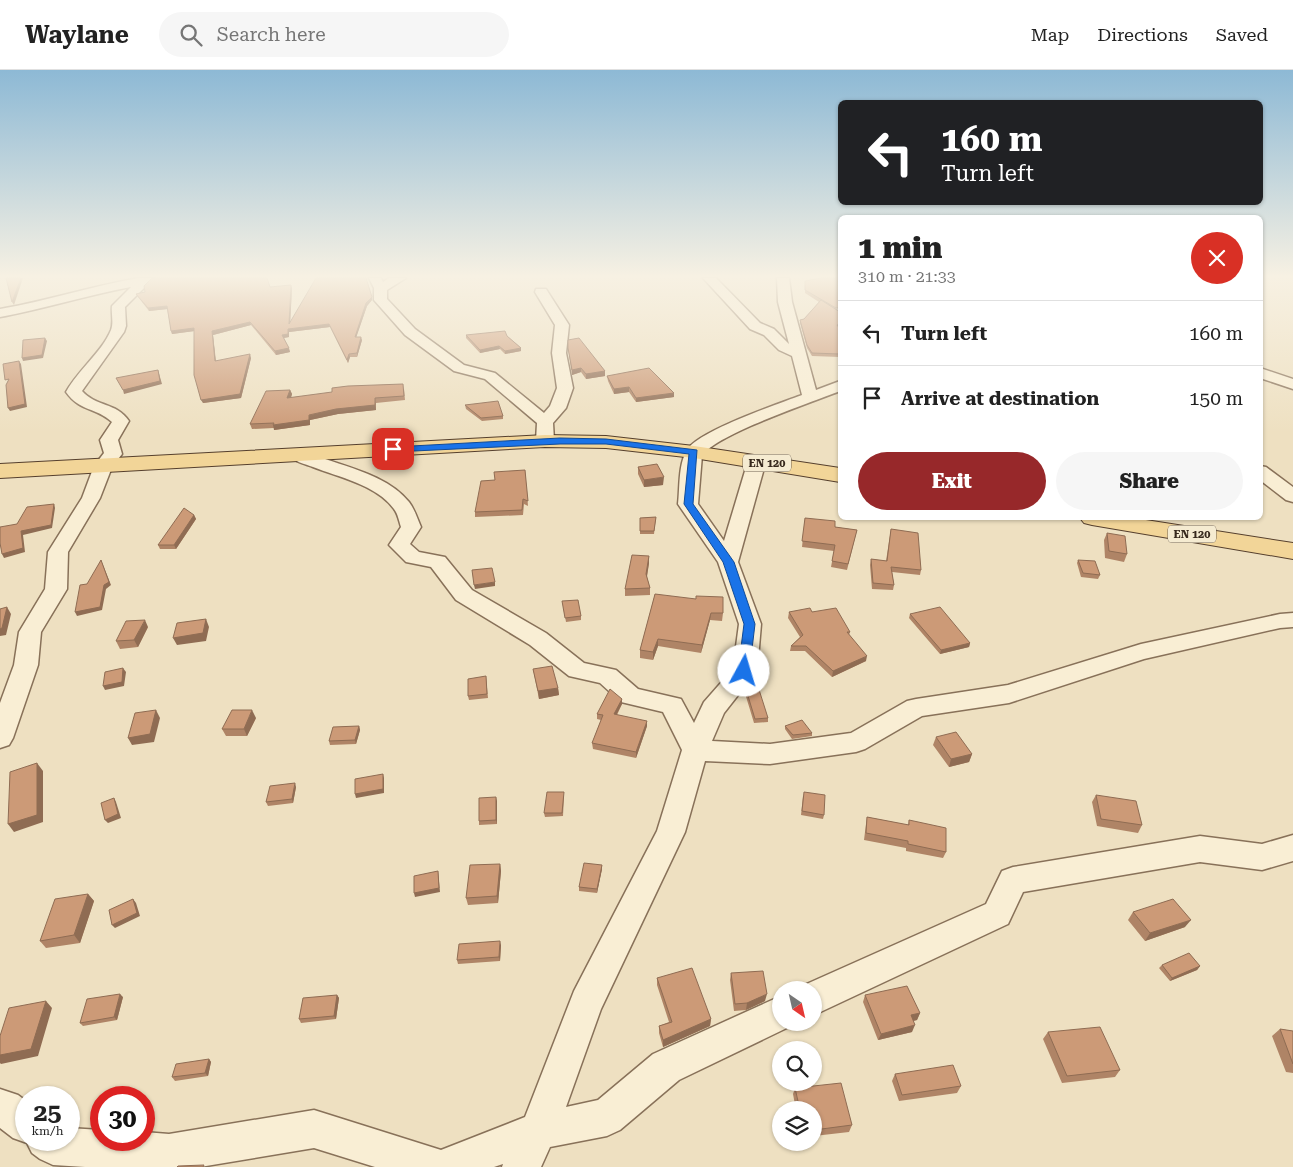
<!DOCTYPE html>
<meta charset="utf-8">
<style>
:root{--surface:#fff;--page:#f6f6f6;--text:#222;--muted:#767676;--line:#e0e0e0;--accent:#97282a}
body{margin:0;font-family:"Roboto Serif",serif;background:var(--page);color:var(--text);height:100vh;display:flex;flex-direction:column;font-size:19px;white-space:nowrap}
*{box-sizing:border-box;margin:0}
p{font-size:16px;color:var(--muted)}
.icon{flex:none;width:28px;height:28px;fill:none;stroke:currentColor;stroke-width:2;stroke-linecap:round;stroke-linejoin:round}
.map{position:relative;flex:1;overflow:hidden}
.sheet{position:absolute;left:838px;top:145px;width:425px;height:305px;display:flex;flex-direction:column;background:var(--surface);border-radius:8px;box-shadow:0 1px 4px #0004}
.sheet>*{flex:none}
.banner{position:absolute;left:838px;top:30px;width:425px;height:105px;border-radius:8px;box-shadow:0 1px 4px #0004;background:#202124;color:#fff;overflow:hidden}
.needle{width:32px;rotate:146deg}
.fabs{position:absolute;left:772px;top:911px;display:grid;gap:10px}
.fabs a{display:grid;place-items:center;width:50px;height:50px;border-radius:50%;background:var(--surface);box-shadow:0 1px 4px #0004;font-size:25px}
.speed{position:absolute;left:15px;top:1016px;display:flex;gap:10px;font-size:25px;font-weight:700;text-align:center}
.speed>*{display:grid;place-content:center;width:65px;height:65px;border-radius:50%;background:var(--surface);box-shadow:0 1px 4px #0004;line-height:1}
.speed small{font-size:12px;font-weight:400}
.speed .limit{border:8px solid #d22;background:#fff;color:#111}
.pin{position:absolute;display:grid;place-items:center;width:42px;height:42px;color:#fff;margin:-21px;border-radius:10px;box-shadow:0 2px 8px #0006}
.me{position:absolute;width:55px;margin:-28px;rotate:6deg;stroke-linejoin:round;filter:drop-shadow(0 0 4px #0008)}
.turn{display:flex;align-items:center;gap:18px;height:105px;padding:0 20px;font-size:22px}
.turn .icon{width:65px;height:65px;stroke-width:2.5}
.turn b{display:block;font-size:35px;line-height:42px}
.round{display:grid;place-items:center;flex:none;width:52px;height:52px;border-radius:26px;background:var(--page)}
.head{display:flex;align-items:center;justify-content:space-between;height:85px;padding:0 20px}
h1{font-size:30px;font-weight:800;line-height:38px}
.button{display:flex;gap:10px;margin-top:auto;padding:10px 20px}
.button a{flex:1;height:58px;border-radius:30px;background:var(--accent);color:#fff;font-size:20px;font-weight:800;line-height:58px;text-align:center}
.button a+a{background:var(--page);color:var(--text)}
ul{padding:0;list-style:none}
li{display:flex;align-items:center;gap:15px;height:65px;padding:0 20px;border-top:1px solid var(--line)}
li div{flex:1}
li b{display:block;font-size:19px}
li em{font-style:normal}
header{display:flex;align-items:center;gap:30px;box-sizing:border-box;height:70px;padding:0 25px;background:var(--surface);border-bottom:1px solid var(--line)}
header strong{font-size:24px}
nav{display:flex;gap:28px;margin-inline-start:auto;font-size:18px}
.search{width:350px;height:45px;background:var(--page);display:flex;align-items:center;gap:12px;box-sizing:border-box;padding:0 18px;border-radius:28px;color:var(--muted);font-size:19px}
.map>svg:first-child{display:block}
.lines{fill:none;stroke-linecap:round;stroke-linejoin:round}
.minor-casing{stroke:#887159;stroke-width:3}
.major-casing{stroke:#553f2d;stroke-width:2}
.minor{fill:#f9eed4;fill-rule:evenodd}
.major{fill:#f2d598;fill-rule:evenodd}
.wall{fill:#af8466}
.shaded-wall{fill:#8f6c53}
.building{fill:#cc9a77;stroke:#8f6c53}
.route{fill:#1a73e8;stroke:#114b97}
.labels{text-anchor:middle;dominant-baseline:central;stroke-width:4;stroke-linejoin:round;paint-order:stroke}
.shield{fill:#f5ebd1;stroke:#706353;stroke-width:1}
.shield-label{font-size:11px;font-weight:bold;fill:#37291d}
</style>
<header>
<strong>Waylane</strong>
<div class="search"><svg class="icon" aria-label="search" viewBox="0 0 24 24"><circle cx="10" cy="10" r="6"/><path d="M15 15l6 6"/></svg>Search here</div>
<nav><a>Map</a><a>Directions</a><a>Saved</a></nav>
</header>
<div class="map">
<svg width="1293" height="1097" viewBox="0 0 1293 1097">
<rect width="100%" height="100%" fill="#eee0c1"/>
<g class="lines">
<defs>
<path id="minor" d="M139,208h15l-29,29 1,19 -2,6 -42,59c14,16 34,11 47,30l-11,19 4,14 -10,13 -12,31 -32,54 -1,37 -26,43 -3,33 -25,73 -4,7 -9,3v-45l14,-38 5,-33 26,-43 3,-37 34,-54 12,-32 10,-13 -4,-13 12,-18c-16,-15 -32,-10 -46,-30 12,-22 36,-40 45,-62 3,-8 0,-16 1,-24l19,-19c-44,8 -87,22 -131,30v-8c47,-8 92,-23 139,-31z
M369,208h12l2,4 6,-4h17l-19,12v9l28,30 49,36 31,8 49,40 6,-7 7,-18 -5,-35 3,-28 -20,-33 1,-3h10l23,36 -3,28 7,35 -7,20 -13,15 1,18 -3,4 -6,1 -6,-1 -3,-4 1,-18 -52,-44 -31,-8 -49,-36 -31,-35v-12z
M703,208h13l44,45 14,6 15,15 -11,-42 -1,-24h12l3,24 24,88 24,-9v10c-30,12 -120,42 -138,64l-4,49 26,37 24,-80 3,-4 6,-1 6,1 3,4 -28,101 23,62 -4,47 -33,42 -12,28 58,3 81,-11 56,-32 9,-2 92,-14 133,-41 139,-30 13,-1v14l-13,1 -136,31 -135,44 -87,13 -57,33 -9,3 -86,12 -65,-3 -20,71 -84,177 -35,98 32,-7 55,-46 128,-58v26h13l-1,3 -114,55 -59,50 -13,6 -57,11 -9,20h-39l1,-3 -9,3h-119l-61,-19 -114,19h-115l-32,-2 -13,-6 -8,-6 -5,-10 -14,-5 -13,-10v-39l18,6 8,6v39h43v-12l32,2v10h43v-8l25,2 145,-24 127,40 84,-33 49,-126 83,-160 25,-81 -19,-38 -42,-10 -21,-19 -31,-7 -39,-31 -74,-45 -25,-33 -25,-5 -17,-17 12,-18c-2,-6 -3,-13 -7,-18 -17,-24 -56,-32 -81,-42 -8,-3 -19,-5 -24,-12l3,-4 6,-1 6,1c34,15 81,21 105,51 6,8 8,16 12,25l-11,17 9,8 26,5 27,33 74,43 38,30 32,7 22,19 43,10 13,24 10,-21 29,-33 6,-45 -21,-62 -40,-58c2,-16 0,-39 9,-54 11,-19 91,-46 115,-55l-10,-39 -13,-6 -15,-15 -14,-6z
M1260,298l33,11v10l-33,-11z
M1260,396l6,1 27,20v15l-7,-2 -26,-20z
M1293,765v26l-31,9 -62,-8 -177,30 -15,32 -194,91v-25h-13l1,-4 184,-82 16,-33 11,-4 187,-31 62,8z"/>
<path id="major" d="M545,365l61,1 88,10 146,22v14l-146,-24 -88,-10 -61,-1 -545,31v-14z
M1080,448h53l160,25v16l-201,-34 -8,-2z"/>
</defs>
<use href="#minor" class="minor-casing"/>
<use href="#major" class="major-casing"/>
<use href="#minor" class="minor"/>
<use href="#major" class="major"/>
</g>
<path class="wall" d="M805,211l35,31v15h-1l1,2v28l-28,-1 -5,-8 -7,-25v-3l4,-1 15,-17 -14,-9z
M270,217l22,1 -2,34 82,-22 -5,6 -11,31 6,3 -5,17h-7l-2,6 -18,-36 -41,5v5l-5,1 6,14 -14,3 -25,-30 -38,10 3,26 35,-3 -10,40 -38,5 -9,-72 -22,3 -5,-25 -18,2 -11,-14 -2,-3 9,-2z
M466,265l41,1 14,12v3l-16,3 -5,-5 -20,4 -14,-15z
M568,278l37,23v5l-19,3 -5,-7 -9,3z
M607,306l67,17v4l-38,5 -7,-10 -15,2 -6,-13z
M404,319l1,11 -29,3v7l-38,4 -28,6v5l-36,5v-2l-22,1 -2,-5 40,-34 2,4 -1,4z
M465,335l38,11v3l-21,2 -16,-12z
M638,397l25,18 -19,2 -6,-13z
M525,400l3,36 -4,-2 -1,11 -48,2v-5l20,-32z
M194,445l2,4 -20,30h-16l-2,-4z
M656,447l-2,17h-14v-16z
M805,448l30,9 22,3 -10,40 -16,-3 3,-16 -32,-4z
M891,459l30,41 -1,5 -28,-3 2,13 -1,5 -21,-1 -2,-24 1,-6 15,2z
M1107,463l20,21 -3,8 -19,-4 -1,-18z
M649,486v7l-2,14 3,11v7l-25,1v-7z
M1078,490l22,15 -2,4 -17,-2 -4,-14z
M655,524l68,19 -1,8 -12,-1 -9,33 -43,-7 -5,14 -13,-2v-8z
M563,535l18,11v4l-15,2z
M789,542h23l38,20 -1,3 17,26 -34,16 -27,-26h-15l1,-5 9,-9 -12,-19z
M910,544l60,29 -1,4 -29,7 -31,-36z
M148,557l-10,20 -18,2 -4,-8z
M533,599l25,19 1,7 -20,4z
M486,606l2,22 -19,2 -1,-4z
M745,616l23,32v4l-14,1 -10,-33z
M622,629v5l-5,11 30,11 -11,32 -43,-9 -1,-6 9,-23 -4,-1v-5z
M256,648l-9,18h-21l-4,-7z
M359,656l1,4 -4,14 -26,1 -1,-4z
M785,656l27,7v3l-20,3 -7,-10z
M936,667l36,17 -3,8 -20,5 -16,-22z
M296,717l-3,16 -25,3 -2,-4z
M1096,725l46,30 -4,8 -41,-7 -5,-24z
M564,726l-1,20 -18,1 -1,-4z
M803,726l21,19 -1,4 -22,-4z
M497,731v23l-18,1v-4z
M867,747l41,8 1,-5 37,32 -3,6 -37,-7v-3l-42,-8 2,-16z
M500,794l1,7 -3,32 -30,2 -2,-7z
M602,795v4l-5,24 -18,-2v-4z
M88,824l6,7 -14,42 -34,5 -6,-7z
M1133,842l52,15 -40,14 -17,-21z
M501,875l-1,16 -42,3 -1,-4z
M1162,895l38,1 -3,4 -27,11 -11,-13z
M731,903l34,28 -19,9 -12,1 -4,-31z
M657,908l54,41 -1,7 -47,21 -4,-14v-7l10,-4 -12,-37z
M337,925l2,3 -3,21 -35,4 -2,-4z
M865,925l55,18 -3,7 -4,1 -1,11 -34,8 -15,-38z
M123,927l-6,23 -34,6 -3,-3z
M1280,959l13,2v42l-7,-1 -14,-36z
M1048,962l72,38 -5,7 -53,6 -19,-44z
M209,989l2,3 -3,14 -33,5 -3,-4z
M895,1004l66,12 -4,7 -58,8 -7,-20z
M795,1018l57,37 -3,7 -35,4v-26h-18l-3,-16z"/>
<path class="shaded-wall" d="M21,208h2l-9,27 -2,-3z
M291,215l1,3 -2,39 -1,-3z
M372,227v3l-5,6 -12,35v-4l11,-34z
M167,236l1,3 -19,2 -1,-3z
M250,252l1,3 -38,10 3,30 -1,-4 -3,-30z
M329,254l1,3 -41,5v5l-6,1 -1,-3 6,-6z
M194,258l1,3 -23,3 -1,-3z
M361,267l1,3 -5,17v-4z
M45,268l2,3 -4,17 -20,3 -1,-3z
M499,276l1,3 -20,4v-3z
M289,278l1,4 -14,3 -1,-4z
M521,278v3l-16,3v-3z
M250,284l1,4 -10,40 -38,5 -2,-3z
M349,284l1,3 -2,6 -1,-3z
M19,291l2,3 6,43 -17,4 -2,-3z
M581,298v4l-9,3v-5z
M158,300l4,14 -38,10 -1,-4z
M605,301v5l-19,3v-5z
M629,317v5l-15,2v-5z
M290,320l2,4 -3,9 -2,-5z
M674,323v4l-38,5v-4z
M375,328l1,12 -38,4 -28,6v5l-36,5 -1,-5z
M664,407l-1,8 -19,2v-7z
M54,434l1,4 -3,20 -29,7 2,17 -21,6 -2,-4 19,-23z
M194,445l2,4 -20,30 -2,-4z
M649,486v7l-3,18v-7z
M101,490l10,25 -5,4 -4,21 -25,6 -2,-4z
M495,512v4l-20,3 -1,-4z
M7,537l4,7 -5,21 -6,1v-7z
M711,543l-1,7 -9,33 1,-8z
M206,549l3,8 -3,14 -29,4 -4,-7z
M145,550l3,7 -10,20 -4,-7z
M658,569v7l-5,14v-8z
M970,573l-1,4 -29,7 1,-4z
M867,586l-1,5 -34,16 1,-6z
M123,598l3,4 -2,14 -19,4 -2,-4z
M558,618l1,7 -20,4 -1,-8z
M622,629v5l-8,15v-5z
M156,640l4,8 -6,24 -22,3 -4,-7z
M252,640l4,8 -9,18 -3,-7z
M647,651v5l-11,32v-6z
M359,656l1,4 -4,14 -1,-4z
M972,684l-3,8 -20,5 2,-8z
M37,693l6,8v51l-29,10 -6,-8z
M383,704l1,4v15l-28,5 -1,-4z
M295,713l1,4 -3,16 -1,-4z
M496,727l1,4v23l-1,-4z
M114,728l2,4 5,16 -13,5 -3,-3z
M500,794l1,7 -3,32 -1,-7z
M602,795v4l-5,24v-4z
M438,801l2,21 -25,5 -1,-4z
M88,824l6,7 -14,42 -6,-8z
M133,829l3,4 4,13 -25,12 -3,-3z
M1191,850l-6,7 -40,14 5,-8z
M500,871l1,4 -1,16 -1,-4z
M1200,896l-3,4 -27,11 2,-3z
M120,924l3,3 -6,23 -3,-3z
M767,924l-2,7 -19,9 1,-7z
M337,925l2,3 -3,21 -2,-3z
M46,931l6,7 -14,48 -37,8 -1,-1v-8z
M920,943l-3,7 -9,2 3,-7z
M711,949l-1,7 -47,21v-7z
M915,955l-3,7 -34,8 3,-6z
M209,989l2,3 -3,14 -3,-3z"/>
<path class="building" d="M6,208h15l-9,24z
M152,208h115l3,9 21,-2 -2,39 27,-46h50l6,19 -6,6 -11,34h6l-4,16 -8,1 -2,6 -18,-36 -41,5v5l-6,1 7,13 -14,3 -25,-29 -38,9 3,30 35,-7 -10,40 -39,6 -7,-25v-47l-23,3 -4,-25 -19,2 -12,-14 9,-2 -1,-6z
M821,208h19v30h-4l-31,-18v-9z
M821,230l19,12v12l-3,1 3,4v25l-28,-1 -5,-8 -7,-25 4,-1z
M505,261l2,5 14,12 -16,3 -6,-5 -19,4 -14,-15z
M45,268l-3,17 -20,3 1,-18z
M579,268l26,33 -19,3 -5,-6 -9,2 -4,-22v-8z
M19,291l6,43 -17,4 -2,-23 3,-6 -4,1 -2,-16z
M649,298l25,25 -38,5 -7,-11 -15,2 -7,-13z
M158,300l2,11 -37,9 -7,-12z
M403,314l1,12 -29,2v7l-39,4 -27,6v5l-36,5 1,-2 -24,1 16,-33 24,-1 -3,8 45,-6v-4l16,-2z
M498,331l5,15 -22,2 -16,-13z
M657,394l7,13 -20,3 -6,-13z
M525,400l3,31 -5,-2 -1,11 -47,2 6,-31 14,-1 -1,-8z
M54,434l-3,21 -30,6 2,17 -21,6 -2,-11v-16l17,-3 10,-17z
M184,438l10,7 -20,30h-16z
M656,447l-2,14h-14v-13z
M805,448l30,3v6l22,3 -9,34 -16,-3 3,-16 -33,-4z
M891,459l27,4 3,37 -30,-3 3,18 -21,-2 -2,-24 16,2z
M1107,463l18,3 2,18 -18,-3z
M632,485l17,1 -3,18 4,14 -25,1z
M101,490l8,22 -5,3 -4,22 -25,5 5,-27 7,-1z
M1078,490l17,1 5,14 -17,-2z
M492,498l3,14 -21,3 -2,-15z
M655,524l41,5v-3l27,1v16h-12l-9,32 -44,-6 -5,13 -13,-2z
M578,530l3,16 -16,2 -3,-17z
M7,537l-5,21 -2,1v-20z
M940,537l30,36 -29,7 -31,-36z
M810,538l2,4 24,-4 14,24h-3l20,24 -34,15 -27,-25h-15l12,-11 -14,-23z
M206,549l-3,14 -30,5 4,-15z
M145,550l-11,20 -18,1 10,-20z
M552,596l6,22 -20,3 -5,-22z
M123,598l-1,14 -19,4 2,-14z
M486,606l1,18 -19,2v-17z
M755,607l13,41 -13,1 -10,-33 6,-8z
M610,619l12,10 -8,15 33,7 -11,31 -44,-9 11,-28 -6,-1z
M156,640l-6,24 -22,4 7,-25z
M232,640h20l-8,19h-22z
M802,650l10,13 -19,2 -8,-9z
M359,656l-4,14 -26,1 4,-14z
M956,662l16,22 -21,5 -15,-22z
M37,693v52l-29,9 2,-52z
M383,704v15l-28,5v-15z
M295,713l-3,16 -26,3 4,-16z
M547,722h17l-2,21h-18z
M804,722l21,3 -1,20 -22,-4z
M1096,725l40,6 6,24 -41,-6z
M496,727v23l-17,1v-23z
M114,728l4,16 -13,6 -4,-17z
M867,747l42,8v-5l37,8v24l-38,-8v-3l-42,-8z
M584,793l18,2 -5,24 -18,-2z
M500,794l-3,32 -31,2 4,-33z
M438,801l1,17 -25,5v-17z
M88,824l-14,41 -34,6 15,-42z
M133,829l4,14 -25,12 -3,-15z
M1173,829l18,21 -41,13 -17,-21z
M500,871l-1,16 -42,3 2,-16z
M1189,883l11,13 -28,12 -10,-13z
M692,898l19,51 -48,21 -4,-14 13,-4 -15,-44z
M763,901l4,23 -20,9 -12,1 -4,-31z
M907,916l13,27 -9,2 4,10 -34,9 -16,-39z
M120,924l-6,23 -34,6 7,-24z
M337,925l-3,21 -35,3 4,-21z
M46,931l-15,48 -31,6v-19l9,-28z
M1100,957l20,43 -53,6 -19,-44z
M1280,959l13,2v33z
M209,989l-4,14 -33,4 4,-13z
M953,995l8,21 -59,9 -7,-21z
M841,1013l11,42 -38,5v-20h-14l-5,-22z
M204,1095l-1,2h-26l1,-1z"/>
<linearGradient id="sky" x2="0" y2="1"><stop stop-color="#8db9d5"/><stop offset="0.57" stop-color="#f7f1e3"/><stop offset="1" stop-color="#f7f1e3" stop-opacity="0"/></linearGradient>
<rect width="1293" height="362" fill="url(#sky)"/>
<path class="route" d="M560,368l46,1 91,11 -4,54 41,58 21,62 -6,50h-9l-2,-3 6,-47 -21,-62 -39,-58 5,-50 -83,-10h-46l-167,8 -5,-3 5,-2z"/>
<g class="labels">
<g class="shield">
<rect x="743" y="384.5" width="48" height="17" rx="4"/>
<rect x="1168" y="455.5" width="48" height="17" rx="4"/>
</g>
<g class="shield-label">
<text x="767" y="393">EN 120</text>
<text x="1192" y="464">EN 120</text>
</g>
</g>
</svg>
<div class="fabs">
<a><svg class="needle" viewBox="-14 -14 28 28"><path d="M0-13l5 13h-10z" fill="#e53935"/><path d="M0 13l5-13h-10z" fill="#767676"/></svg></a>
<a><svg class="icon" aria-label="search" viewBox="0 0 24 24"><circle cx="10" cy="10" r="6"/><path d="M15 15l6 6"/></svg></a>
<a><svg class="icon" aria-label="layers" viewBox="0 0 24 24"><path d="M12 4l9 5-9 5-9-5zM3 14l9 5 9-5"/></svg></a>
</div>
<div class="speed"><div>25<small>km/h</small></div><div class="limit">30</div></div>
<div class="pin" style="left:393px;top:379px;background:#d93025"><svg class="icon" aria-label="arrive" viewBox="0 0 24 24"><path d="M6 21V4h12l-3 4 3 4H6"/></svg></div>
<svg class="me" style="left:744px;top:601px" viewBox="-20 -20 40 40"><circle r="19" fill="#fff"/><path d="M0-13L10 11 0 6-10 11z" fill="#1a73e8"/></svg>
<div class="banner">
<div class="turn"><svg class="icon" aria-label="left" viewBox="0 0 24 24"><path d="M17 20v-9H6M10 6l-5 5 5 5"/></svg><div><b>160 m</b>Turn left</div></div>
</div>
<section class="sheet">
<div class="head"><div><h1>1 min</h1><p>310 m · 21:33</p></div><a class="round" style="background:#d93025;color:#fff"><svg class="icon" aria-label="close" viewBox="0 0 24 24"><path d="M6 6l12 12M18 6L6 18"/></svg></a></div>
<ul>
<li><svg class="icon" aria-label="left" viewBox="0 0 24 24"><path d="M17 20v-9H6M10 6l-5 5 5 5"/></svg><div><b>Turn left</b></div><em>160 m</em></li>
<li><svg class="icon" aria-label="arrive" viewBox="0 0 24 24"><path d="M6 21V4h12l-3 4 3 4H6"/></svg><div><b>Arrive at destination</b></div><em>150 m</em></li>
</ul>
<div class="button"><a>Exit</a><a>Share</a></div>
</section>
</div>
